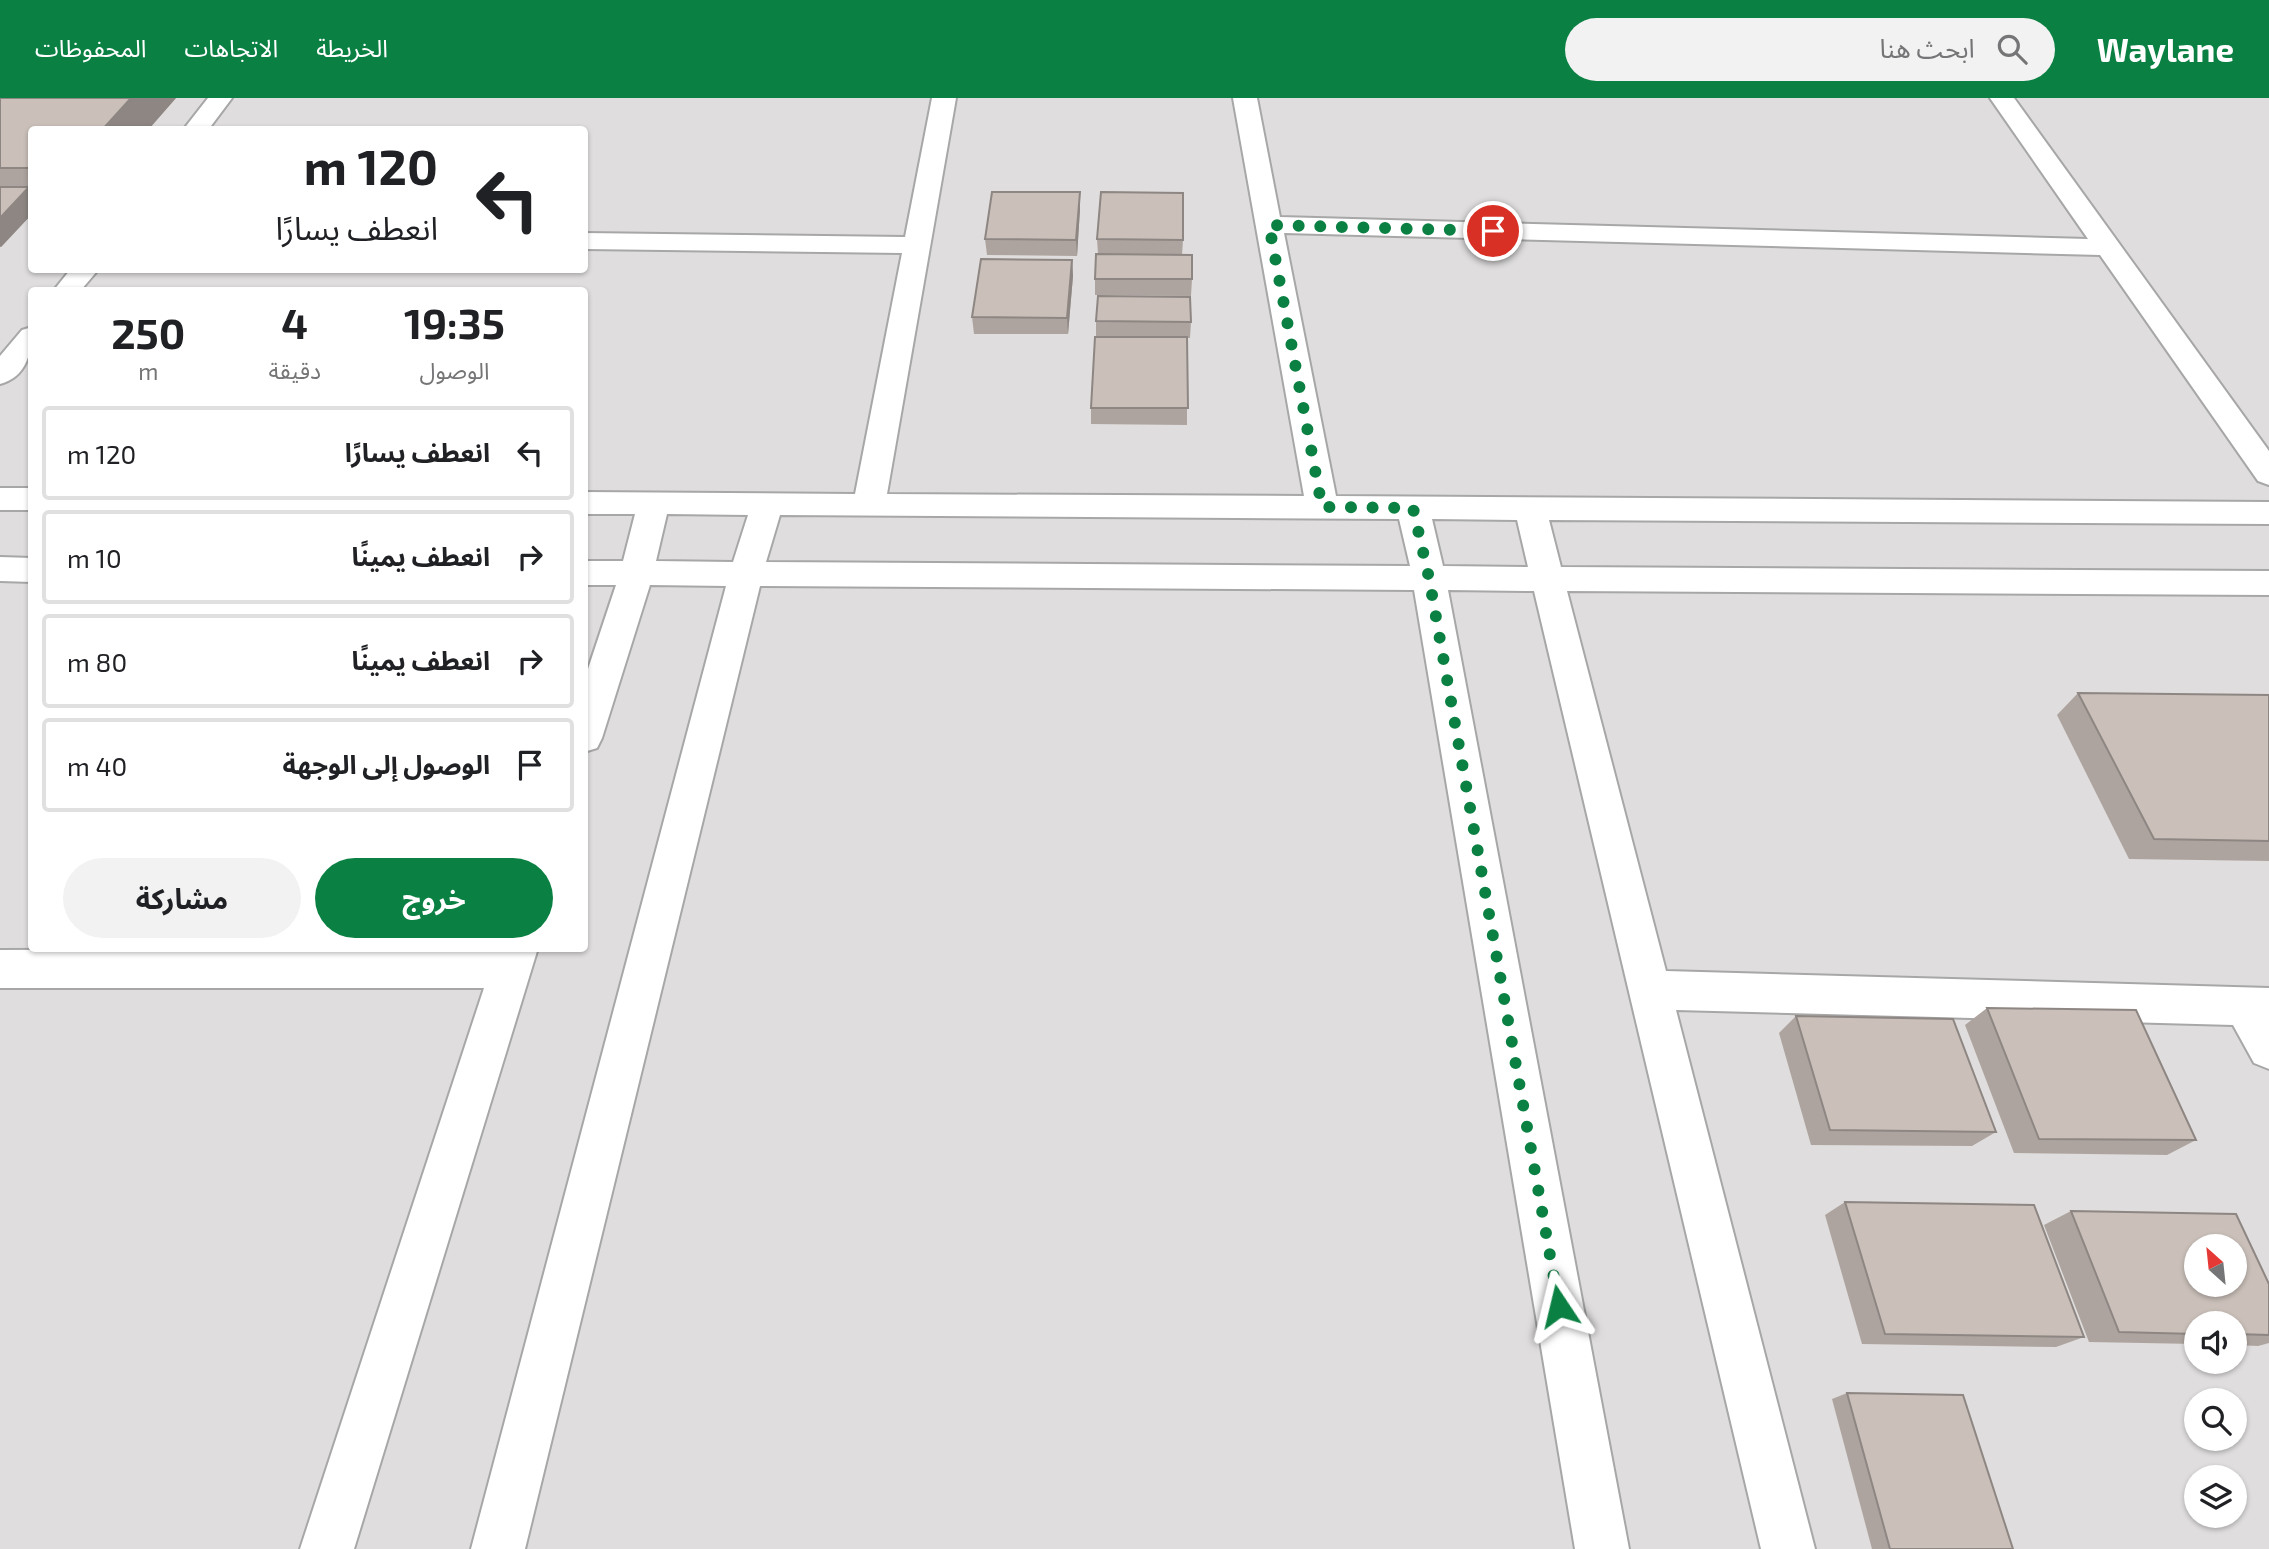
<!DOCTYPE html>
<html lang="ar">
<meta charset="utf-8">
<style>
:root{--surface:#fff;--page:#f2f2f2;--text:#202124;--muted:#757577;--line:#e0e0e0;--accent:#0b8043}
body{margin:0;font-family:"Exo 2","Noto Sans Arabic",sans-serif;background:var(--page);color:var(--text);direction:rtl;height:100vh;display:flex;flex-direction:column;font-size:26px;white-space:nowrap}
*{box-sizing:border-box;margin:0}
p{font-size:23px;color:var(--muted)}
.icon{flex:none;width:38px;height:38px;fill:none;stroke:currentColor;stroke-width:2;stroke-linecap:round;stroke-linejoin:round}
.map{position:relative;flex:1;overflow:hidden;direction:ltr}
.panel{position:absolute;left:28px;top:189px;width:560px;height:665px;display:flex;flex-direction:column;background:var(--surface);border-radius:7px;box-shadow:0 2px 5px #0004;direction:rtl}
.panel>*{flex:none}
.guide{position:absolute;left:28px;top:28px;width:560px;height:147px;border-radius:7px;box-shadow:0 2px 5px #0004;direction:rtl;background:#fff;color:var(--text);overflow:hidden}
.needle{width:46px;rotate:333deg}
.tools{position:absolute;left:2184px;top:1136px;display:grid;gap:14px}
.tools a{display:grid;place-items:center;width:63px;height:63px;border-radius:50%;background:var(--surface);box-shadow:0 2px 5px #0004;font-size:35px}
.pin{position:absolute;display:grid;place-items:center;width:60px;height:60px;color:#fff;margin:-30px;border:4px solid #fff;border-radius:50%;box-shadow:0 2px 7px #0007}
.me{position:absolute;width:77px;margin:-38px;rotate:350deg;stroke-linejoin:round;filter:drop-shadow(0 0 5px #0008)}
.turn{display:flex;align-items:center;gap:24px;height:147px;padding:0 35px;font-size:32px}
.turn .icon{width:91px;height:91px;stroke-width:2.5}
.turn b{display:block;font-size:49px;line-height:60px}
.eta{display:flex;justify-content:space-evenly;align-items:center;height:119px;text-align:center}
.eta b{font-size:42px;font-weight:700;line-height:49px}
.button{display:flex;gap:14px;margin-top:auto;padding:14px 35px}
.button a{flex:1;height:80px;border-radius:42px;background:var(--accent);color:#fff;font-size:28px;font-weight:700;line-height:80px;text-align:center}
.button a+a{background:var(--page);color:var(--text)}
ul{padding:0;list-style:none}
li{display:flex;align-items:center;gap:21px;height:94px;margin:0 14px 10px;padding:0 21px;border:4px solid var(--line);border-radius:7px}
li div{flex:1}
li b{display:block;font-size:26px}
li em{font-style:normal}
header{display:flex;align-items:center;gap:42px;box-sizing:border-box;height:98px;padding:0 35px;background:var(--accent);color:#fff}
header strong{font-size:33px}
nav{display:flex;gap:38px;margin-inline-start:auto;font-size:24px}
.search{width:490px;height:63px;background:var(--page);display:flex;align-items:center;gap:18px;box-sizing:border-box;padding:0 24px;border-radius:38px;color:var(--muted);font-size:26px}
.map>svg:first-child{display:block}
.residential{fill:#dfdddd;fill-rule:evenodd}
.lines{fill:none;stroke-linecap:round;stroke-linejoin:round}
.minor-casing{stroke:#a7a7a7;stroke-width:4}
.minor{fill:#fff;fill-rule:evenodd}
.wall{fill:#aea49f}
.shaded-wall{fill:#8d8682}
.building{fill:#cabfb9;stroke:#8d8682;stroke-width:2;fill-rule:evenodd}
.route{stroke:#0b8043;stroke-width:12;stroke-dasharray:0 21.6}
</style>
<header>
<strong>Waylane</strong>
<div class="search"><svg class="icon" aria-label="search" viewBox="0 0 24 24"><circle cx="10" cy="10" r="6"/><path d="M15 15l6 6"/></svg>ابحث هنا</div>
<nav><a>الخريطة</a><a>الاتجاهات</a><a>المحفوظات</a></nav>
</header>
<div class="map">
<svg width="2269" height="1451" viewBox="0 0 2269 1451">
<rect width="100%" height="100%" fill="#f1ede7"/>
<path class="residential" d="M0,0h2269v1451h-2269zM32,32h552v140h-552zM32,192h552v658h-552zM2196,1148h39v38h-39zM2196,1225h39v39h-39zM2196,1302h39v38h-39zM2196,1379h39v39h-39z"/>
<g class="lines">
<defs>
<path id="minor" d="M208,0h24l-24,32h-25z
M932,0h24l-69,396 417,2 -71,-398h24l23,119 808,22 -98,-141h24l255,353v34l-11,-4 -158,-226 -816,-22 52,263 933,6v22l-720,-4 12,47 708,4v24l-702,-4 99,380 603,17v81l-15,-6 -21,-38 -557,-15 139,539h-54l-227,-958 -86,-1 181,959h-54l-161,-959 -654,-4 -235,963h-54l255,-963 -76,-1 -48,153 -5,10 -13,4v-71l32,-96h-32v-24h39l12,-47h-51v-22l271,2 47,-241 -318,-4v-16l321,4zM667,416l81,1 -15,47 -77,-1zM780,417l619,4 11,47 -644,-4zM1432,421l85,1 11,47 -85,-1z
M70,172h28l-17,20h-27z
M32,229c0,25 -5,50 -32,57v-28l22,-26z
M0,390h32v22h-32z
M0,459l32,1v24l-32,-1z
M497,850h41l-184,601h-54l184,-561h-484v-38z"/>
</defs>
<use href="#minor" class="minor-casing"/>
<use href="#minor" class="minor"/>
</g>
<path class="wall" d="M0,0h176l-28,32h-116v84l-31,33h-1z
M1080,94v17l-3,47 -90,-1 -2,-16z
M1097,141l86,1 -1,15 10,24 -1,17 -96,-1v-16l3,-25z
M1072,162l1,16 -5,58h-94l-2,-17z
M1096,223l95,1 -1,16h-3v87l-96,-1v-16l5,-71z
M2078,595l191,2v166l-140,-2 -72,-144z
M1987,910l209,132 -29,15 -153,-2 -49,-128z
M1796,918l200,116 -24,14 -161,-1 -32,-112z
M1845,1104l239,135 -28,10 -194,-3 -37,-129z
M2071,1113l198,73v59l-11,3 -23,-1v-22h-39v21l-107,-2 -45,-117z
M1847,1295l166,156h-141l-40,-150z"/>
<path class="shaded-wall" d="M131,0h45l-28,32h-46z
M29,89l3,4v23l-31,33 -1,-1v-28z
M1080,94v17l-3,47 -1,-16z
M1072,162l1,16 -5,58 -1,-16z"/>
<path class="building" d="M0,0h131l-29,32h-70v38h-32z
M0,89h29l-29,31z
M992,94h88l-4,48 -91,-1z
M1101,94l82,1v47l-86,-1z
M1096,156l96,1v24h-97z
M981,161l91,1 -5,58 -95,-1z
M1098,198l92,1 1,25 -95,-1z
M1095,239h92l1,71h-97z
M2078,595l191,2v146l-115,-2z
M1987,910l149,2 60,130 -157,-1z
M1796,918l157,3 43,113 -166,-2z
M1845,1104l189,3 50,132 -199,-3z
M2071,1113l165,3 33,70v51l-34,-1v-11h-39v11l-77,-2zM2196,1148h39v38h-39z
M1847,1295l116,2 50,154h-123z"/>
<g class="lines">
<path class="route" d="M1493,133l-224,-6 53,282 91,1 16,70 130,728"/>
</g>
</svg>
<div class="tools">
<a><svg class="needle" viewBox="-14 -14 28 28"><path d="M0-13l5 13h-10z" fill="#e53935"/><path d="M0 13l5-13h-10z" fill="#757577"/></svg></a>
<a><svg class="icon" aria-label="sound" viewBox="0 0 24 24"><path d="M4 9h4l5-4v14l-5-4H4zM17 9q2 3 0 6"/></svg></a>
<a><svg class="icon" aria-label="search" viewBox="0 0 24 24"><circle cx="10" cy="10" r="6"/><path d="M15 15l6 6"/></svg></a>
<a><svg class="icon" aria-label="layers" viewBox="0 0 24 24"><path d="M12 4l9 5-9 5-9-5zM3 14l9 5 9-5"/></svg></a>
</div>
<div class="pin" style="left:1493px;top:133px;background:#d93025"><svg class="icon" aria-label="arrive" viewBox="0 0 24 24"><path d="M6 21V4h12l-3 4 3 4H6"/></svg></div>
<svg class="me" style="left:1559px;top:1208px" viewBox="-20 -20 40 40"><path d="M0-17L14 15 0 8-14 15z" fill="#0b8043" stroke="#fff" stroke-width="4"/></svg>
<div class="guide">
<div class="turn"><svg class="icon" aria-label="left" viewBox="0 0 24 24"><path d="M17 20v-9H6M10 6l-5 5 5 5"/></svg><div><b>120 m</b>انعطف يسارًا</div></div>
</div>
<section class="panel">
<div class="eta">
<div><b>19:35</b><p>الوصول</p></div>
<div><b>4</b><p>دقيقة</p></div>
<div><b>250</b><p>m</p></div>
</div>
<ul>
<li><svg class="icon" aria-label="left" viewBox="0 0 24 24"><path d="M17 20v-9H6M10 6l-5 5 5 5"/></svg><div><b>انعطف يسارًا</b></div><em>120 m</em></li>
<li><svg class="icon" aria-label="right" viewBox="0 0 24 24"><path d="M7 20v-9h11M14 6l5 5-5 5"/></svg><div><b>انعطف يمينًا</b></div><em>10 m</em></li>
<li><svg class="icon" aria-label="right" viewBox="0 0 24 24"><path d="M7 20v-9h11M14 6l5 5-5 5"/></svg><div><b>انعطف يمينًا</b></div><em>80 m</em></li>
<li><svg class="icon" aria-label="arrive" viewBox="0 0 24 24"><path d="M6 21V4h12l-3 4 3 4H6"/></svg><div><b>الوصول إلى الوجهة</b></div><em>40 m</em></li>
</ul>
<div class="button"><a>خروج</a><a>مشاركة</a></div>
</section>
</div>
